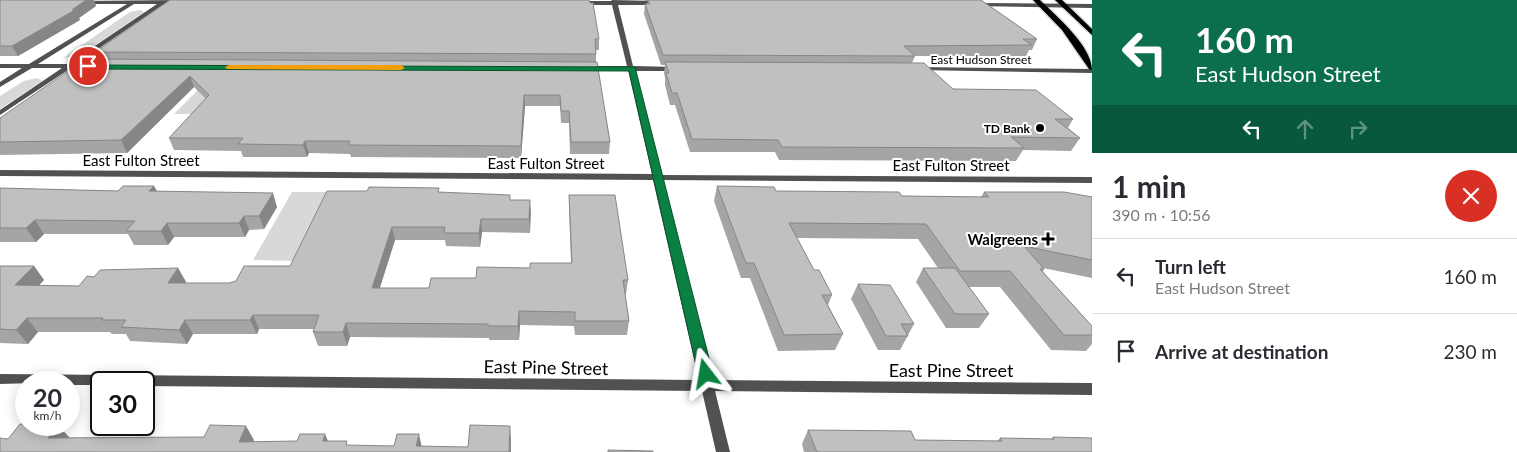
<!DOCTYPE html>
<meta charset="utf-8">
<style>
:root{--surface:#fff;--page:#f7f7f7;--text:#2b2b33;--muted:#7c7c81;--line:#e1e1e2}
body{margin:0;font-family:Lato,sans-serif;background:var(--page);color:var(--text);height:100vh;display:flex;flex-direction:column;font-size:19px;white-space:nowrap}
*{box-sizing:border-box;margin:0}
p{font-size:16px;color:var(--muted)}
.icon{flex:none;width:28px;height:28px;fill:none;stroke:currentColor;stroke-width:2;stroke-linecap:round;stroke-linejoin:round}
.map{position:relative;flex:1;overflow:hidden}
.sheet{display:flex;flex-direction:column;background:var(--surface);width:425px}
.sheet>*{flex:none}
.hud{background:#0b6e4f;color:#fff;overflow:hidden}
.speed{position:absolute;left:15px;top:371px;display:flex;gap:10px;font-size:25px;font-weight:700;text-align:center}
.speed>*{display:grid;place-content:center;width:65px;height:65px;border-radius:50%;background:var(--surface);box-shadow:0 2px 12px #0003;line-height:1}
.speed small{font-size:12px;font-weight:400}
.speed .limit{border:2px solid #111;border-radius:8px;background:#fff;color:#111}
.pin{position:absolute;display:grid;place-items:center;width:42px;height:42px;color:#fff;margin:-21px;border:2px solid #fff;border-radius:50%;box-shadow:0 1px 5px #0007}
.me{position:absolute;width:55px;margin:-28px;rotate:346deg;stroke-linejoin:round;filter:drop-shadow(0 0 4px #0008)}
.turn{display:flex;align-items:center;gap:18px;height:105px;padding:0 20px;font-size:22px}
.turn .icon{width:65px;height:65px;stroke-width:2.5}
.turn b{display:block;font-size:35px;line-height:42px}
.lanes{display:flex;align-items:center;height:48px;padding:0 20px;background:#0003;justify-content:center;gap:25px;direction:ltr}
.lanes .off{opacity:.35}
.round{display:grid;place-items:center;flex:none;width:52px;height:52px;border-radius:26px;background:var(--page)}
.headline{display:flex;align-items:center;justify-content:space-between;height:85px;padding:0 20px}
h1{font-size:30px;font-weight:700;line-height:38px}
ul{padding:0;list-style:none}
li{display:flex;align-items:center;gap:15px;height:75px;padding:0 20px;border-top:1px solid var(--line)}
li div{flex:1}
li b{display:block;font-size:19px}
li em{font-style:normal}
main{display:flex;flex:1;min-height:0}
.map>svg:first-child{display:block}
.green{fill:#d8d8d8}
.lines{fill:none;stroke-linecap:round;stroke-linejoin:round}
.primary-casing{stroke:#dbdbdb;stroke-width:3}
.minor{fill:#515151;fill-rule:evenodd}
.primary{fill:#000;fill-rule:evenodd}
.wall{fill:#a5a5a5}
.shaded-wall{fill:#868686}
.building{fill:#c0c0c0;stroke:#868686}
.route{fill:#0b8043;stroke:#07532c}
.slow{fill:#f59e0b}
.poi-dot{fill:#000;stroke:#fff;stroke-width:2}
.labels{text-anchor:middle;dominant-baseline:central;stroke-width:4;stroke-linejoin:round;paint-order:stroke}
.far-street-label{font-size:12px;fill:#000;stroke:#fff}
.far-poi-label{font-size:12px;font-weight:bold;fill:#000;stroke:#fff;text-anchor:end}
.street-label{font-size:15px;fill:#000;stroke:#fff}
.poi-label{font-size:15px;font-weight:bold;fill:#000;stroke:#fff;text-anchor:end}
.near-street-label{font-size:18px;fill:#000;stroke:#fff}
</style>
<main>
<div class="map">
<svg width="1092" height="452" viewBox="0 0 1092 452">
<rect width="100%" height="100%" fill="#fff"/>
<path class="green" d="M140,10l4,2 -65,44 -16,2 67,-46z
M212,76l-8,38h-30z
M37,78l5,3 -42,28v-13l24,-15z
M292,192h38l-33,69 -44,-1z"/>
<g class="lines">
<defs>
<path id="primary" d="M1033,0h7c16,16 52,46 52,70l-3,-1 -27,-39z
M1055,0h7l30,29v6z"/>
</defs>
<use href="#primary" class="primary-casing"/>
<path class="minor" d="M179,0l2,1v2l-17,1 -88,60 12,1v2l-17,1 -71,47v-5l62,-42h-30l-32,19v-5l22,-14h-22v-4h29l98,-60h-46l-3,-2 1,-1zM134,4h23l-89,60h-30z
M611,0l48,1 3,2 -3,2h-41l15,61 43,1 3,2 -3,2h-42l27,104 431,2v6l-430,-3 50,200 380,3v12l-377,-4 15,61h-14l-14,-61 -558,-5v-4h-43v3h-32v-3l-69,2v-10l699,6 -46,-200 -653,-4v-6l652,4 -24,-104h-42l-3,-2 3,-2h41l-15,-61h-31l-3,-2 3,-2h31z
M976,3l116,1v4l-118,-2v-2z
M918,67l174,2v4l-176,-3v-2z"/>
<use href="#primary" class="primary"/>
</g>
<path class="wall" d="M0,0h94l2,6 -17,12 1,2 -62,36h-18z
M644,0h337l56,39 -5,11h-3l-3,6h-111l-3,7 41,26 120,30 -5,9 12,10 -9,13 -48,-1 -7,11 -237,-1 -4,-8h-85l-15,-47h-5l-5,-20v-7l-1,-5 1,-8h-4l-17,-51 1,-10h2l1,-3h-4z
M599,39v11h-3v12l14,80 -1,12h-39l-1,-31h-8l-1,-17h-35l-4,52 -170,-1 -1,-3 -41,-1 -2,4h-64l-2,-6 -67,-1 -5,-12 37,-39 -12,-12 -67,66 -127,2v-37l99,-59 -4,-7z
M154,186l3,5 120,16 -13,22 -15,1 -4,7h-71l-6,8h-34l-6,-11h-84l-8,8h-36v-54l118,3z
M717,186l59,5 126,5 79,1 3,-5 108,5v81l-49,-10 1,1 -1,3 49,54v18l-6,7 -35,-1 -51,-63h-31l20,27 -10,14h-33l-30,-46 7,-14h15l-20,-29 -121,-1 17,32 18,25 -4,10 15,29 -8,16 -57,1 -28,-73h-9l-27,-77z
M439,192l71,8h20v33l-48,-1 -2,15 -34,-1 -1,-6h-50l-15,48h49l47,-10 54,-10 41,-5 -2,-55v-13l59,85 -2,14h-1l4,27 -2,14h-52l-1,-9 -54,-1 -1,15h-30v-2l-139,-1 -3,9h-29l-5,-14 1,-3h-55l-2,5h-64l-6,10 -57,-3 -4,-7h-14l-2,-2h-72l-10,12 -28,-1v-77h34l10,14 -5,5 40,1 15,-9 84,-9 8,14 -1,1h44l61,-17z
M858,284l56,40 -14,26h-22l-27,-51z
M808,430l107,10 82,1 3,-3 51,1 2,-2 39,15h-288l-2,-8z"/>
<path class="shaded-wall" d="M86,0h8l2,6 -17,12 1,2 -62,36 -6,-10z
M190,76l4,11 -67,66 -6,-13z
M524,95l1,11 -4,52v-12z
M305,141l4,12 -2,4 -4,-12z
M154,186l7,13 -12,-8z
M273,193l4,14 -13,22 -5,-13z
M530,200l1,13 -1,20 -1,-14z
M244,216l5,14 -4,7 -6,-14z
M481,219l1,13 -2,15 -1,-14z
M35,220l9,14 -8,8 -10,-14z
M167,223l7,14 -6,8 -7,-14z
M392,227l3,13 -20,62 -3,-14z
M34,266l10,14 -18,19 -11,-14z
M178,268l8,14 -10,15 -8,-14z
M519,311l1,14 -1,15 -1,-14z
M253,315l6,14 -2,5 -7,-14z
M27,318l11,14 -10,12 -12,-14z
M185,320l8,14 -6,10 -8,-14z
M346,323l4,14 -3,9 -4,-14z
M57,425h1l12,13h-22z
M246,426l8,14 -5,12 -10,-10z
M510,426l1,14v12h-2z
M325,434l6,14 -8,-7z
M419,434l3,14 -6,-2z"/>
<path class="building" d="M0,0h86l-14,10h3l-63,36h-12z
M170,0h419l1,3h3l6,36h-4l1,15 -501,-2z
M648,0h333l56,39h-14l9,6 -128,1 11,10 -252,-1 -18,-51h5z
M85,59l512,3 13,80h-39l-2,-31h-8l-1,-16h-36l-3,51 -173,-1 2,-4h-45l-2,4 -65,-1 5,-6h-74l40,-43 -19,-19 -69,64 -121,2v-24z
M665,62l259,1 29,26 83,1 37,29h-18l25,19 -69,-1 13,11 -242,-1 -4,-7 -86,-1 -15,-46h-5l-6,-20h3z
M123,186h31l-5,5 124,2 -14,23h-15l-5,7h-72l-6,8h-35l9,-10 -100,-1 -9,8h-26v-40l118,3z
M717,186l57,1 2,4 123,1 3,4 87,1 -5,-5h80l28,5v63l-68,-14 20,23h-4l52,57v9h-28l-54,-64h-50l-34,-47 -137,-1 25,47h5l13,25h-10l21,39 -59,1 -30,-72h-8z
M369,187l70,1 -1,4 72,3v5h20l-1,19h-48l-2,14h-35l1,-6h-53l-20,61h57l2,-10h45l1,-11 53,1v-5h42l-3,-68h46l13,85h-5l6,41h-54v-9l-56,-1 -1,15h-30v-2l-142,-1 -3,9h-30l6,-17h-66l-3,5h-65l-6,10 -58,-3 5,-7h-24l1,-2h-76l-11,12 -16,-1v-63h34l-19,19 64,1 8,-10 7,1 6,-7 78,-2 -10,15h61l7,-2 8,-15h46l37,-75h40z
M923,268h32l34,46h-34z
M858,284l32,1 24,39h-13l7,12h-22z
M20,424h6v1h31l-9,13 156,-1 6,-12 36,1 -7,16 58,-1 3,-7h25l-2,7h24l-1,4 48,1 3,-12h22l-3,12 52,1 2,-22 40,1 -1,26h-509v-14l8,1z
M808,430l103,1 4,9 87,1 -2,-3 54,1 -1,-2 39,1v14h-275z
M608,450l45,1v1h-45z"/>
<path class="route" d="M86,65l549,2 78,307 -2,5 -5,1 -6,-1 -2,-5 -69,-303 -541,-2 -2,-1z"/>
<path class="slow" d="M229,65h172l4,3 -4,2 -174,-1 -2,-2z"/>
<g class="poi-dot">
<circle cx="1040" cy="128" r="5"/>
<path d="M1045.5 231.5h5v5h5v5h-5v5h-5v-5h-5v-5h5z"/>
</g>
<g class="labels">
<g class="far-street-label">
<text x="981" y="59">East Hudson Street</text>
</g>
<g class="far-poi-label">
<text x="1030" y="128">TD Bank</text>
</g>
<g class="street-label">
<text x="141" y="160">East Fulton Street</text>
<text x="546" y="163">East Fulton Street</text>
<text x="951" y="165">East Fulton Street</text>
</g>
<g class="poi-label">
<text x="1038" y="239">Walgreens</text>
</g>
<g class="near-street-label">
<text transform="translate(546 367) rotate(1)">East Pine Street</text>
<text x="951" y="370">East Pine Street</text>
</g>
</g>
</svg>
<div class="speed"><div>20<small>km/h</small></div><div class="limit">30</div></div>
<div class="pin" style="left:88px;top:66px;background:#d93025"><svg class="icon" aria-label="arrive" viewBox="0 0 24 24"><path d="M6 21V4h12l-3 4 3 4H6"/></svg></div>
<svg class="me" style="left:706px;top:374px" viewBox="-20 -20 40 40"><path d="M0-17L14 15 0 8-14 15z" fill="#0b8043" stroke="#fff" stroke-width="4"/></svg>
</div>
<section class="sheet">
<div class="hud">
<div class="turn"><svg class="icon" aria-label="left" viewBox="0 0 24 24"><path d="M17 20v-9H6M10 6l-5 5 5 5"/></svg><div><b>160 m</b>East Hudson Street</div></div>
<div class="lanes"><svg class="icon" aria-label="left" viewBox="0 0 24 24"><path d="M17 20v-9H6M10 6l-5 5 5 5"/></svg><svg class="icon off" aria-label="ahead" viewBox="0 0 24 24"><path d="M12 20V5M6 11l6-6 6 6"/></svg><svg class="icon off" aria-label="right" viewBox="0 0 24 24"><path d="M7 20v-9h11M14 6l5 5-5 5"/></svg></div>
</div>
<div class="headline"><div><h1>1 min</h1><p>390 m · 10:56</p></div><a class="round" style="background:#d93025;color:#fff"><svg class="icon" aria-label="close" viewBox="0 0 24 24"><path d="M6 6l12 12M18 6L6 18"/></svg></a></div>
<ul>
<li><svg class="icon" aria-label="left" viewBox="0 0 24 24"><path d="M17 20v-9H6M10 6l-5 5 5 5"/></svg><div><b>Turn left</b><p>East Hudson Street</p></div><em>160 m</em></li>
<li><svg class="icon" aria-label="arrive" viewBox="0 0 24 24"><path d="M6 21V4h12l-3 4 3 4H6"/></svg><div><b>Arrive at destination</b></div><em>230 m</em></li>
</ul>
</section>
</main>
